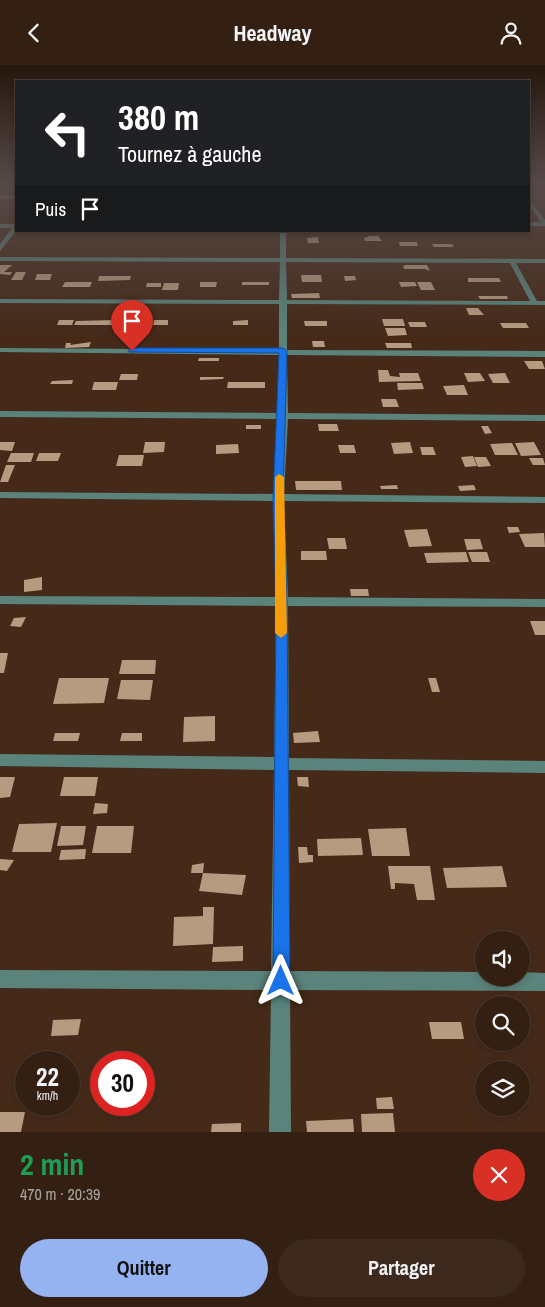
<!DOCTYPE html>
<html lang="fr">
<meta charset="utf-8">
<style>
:root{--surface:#342013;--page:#3c281c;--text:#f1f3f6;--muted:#a9a3a0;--line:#4e3e33;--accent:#95b2f1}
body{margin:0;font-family:"Archivo Narrow",sans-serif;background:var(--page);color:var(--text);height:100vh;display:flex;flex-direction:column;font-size:19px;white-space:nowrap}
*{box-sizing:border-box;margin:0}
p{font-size:16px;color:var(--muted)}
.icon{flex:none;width:28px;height:28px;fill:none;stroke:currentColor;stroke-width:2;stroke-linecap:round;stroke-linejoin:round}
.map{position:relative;height:1067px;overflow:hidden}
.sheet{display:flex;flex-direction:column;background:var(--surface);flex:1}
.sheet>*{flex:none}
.banner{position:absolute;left:15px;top:15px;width:515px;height:152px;border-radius:0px;box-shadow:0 2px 8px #0003,0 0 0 1px var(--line);background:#202124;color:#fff;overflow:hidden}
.tools{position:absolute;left:475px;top:866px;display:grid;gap:10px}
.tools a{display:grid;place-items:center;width:55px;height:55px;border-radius:50%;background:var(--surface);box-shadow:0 2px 8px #0003,0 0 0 1px var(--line);font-size:25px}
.speed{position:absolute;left:15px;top:986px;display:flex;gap:10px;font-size:25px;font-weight:700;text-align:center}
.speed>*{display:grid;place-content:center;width:65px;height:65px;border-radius:50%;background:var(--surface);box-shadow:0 2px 8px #0003,0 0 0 1px var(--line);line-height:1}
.speed small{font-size:12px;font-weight:400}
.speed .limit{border:8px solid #d22;background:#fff;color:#111}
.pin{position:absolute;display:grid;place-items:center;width:42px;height:42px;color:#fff;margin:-51px -21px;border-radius:50% 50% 50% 0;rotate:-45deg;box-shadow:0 0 5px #0007}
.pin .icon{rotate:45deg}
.me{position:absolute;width:55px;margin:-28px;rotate:0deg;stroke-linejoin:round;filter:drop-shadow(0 0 4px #0008)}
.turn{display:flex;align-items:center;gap:18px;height:105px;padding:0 20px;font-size:22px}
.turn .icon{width:65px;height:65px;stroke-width:2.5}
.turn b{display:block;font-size:35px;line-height:42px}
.then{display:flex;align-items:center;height:48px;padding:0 20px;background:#0003;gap:10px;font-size:19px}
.round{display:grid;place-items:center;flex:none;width:52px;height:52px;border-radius:26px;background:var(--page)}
.head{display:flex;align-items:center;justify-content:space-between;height:85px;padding:0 20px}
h1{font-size:30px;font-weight:800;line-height:38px;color:#1e9e55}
.primary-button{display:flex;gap:10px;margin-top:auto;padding:10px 20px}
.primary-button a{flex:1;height:58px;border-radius:30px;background:var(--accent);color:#111;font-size:20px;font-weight:800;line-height:58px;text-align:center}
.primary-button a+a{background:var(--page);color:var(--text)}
header{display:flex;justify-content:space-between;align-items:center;height:65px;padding:0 20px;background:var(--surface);font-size:22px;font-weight:800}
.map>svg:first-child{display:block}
.building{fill:#b69b81}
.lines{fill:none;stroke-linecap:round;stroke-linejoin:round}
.minor{fill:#5a837c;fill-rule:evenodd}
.route{fill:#1a73e8;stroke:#114b97}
.slow{fill:#f59e0b}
</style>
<header><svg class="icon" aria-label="back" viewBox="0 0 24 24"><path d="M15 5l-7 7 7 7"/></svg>Headway<svg class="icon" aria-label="person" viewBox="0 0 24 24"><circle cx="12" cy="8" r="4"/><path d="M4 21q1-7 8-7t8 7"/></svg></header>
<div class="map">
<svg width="545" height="1067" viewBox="0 0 545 1067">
<rect width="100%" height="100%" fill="#452a19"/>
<path class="building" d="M369,171h9l4,5h-17l-1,-3z
M318,172l1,6h-11l-1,-5z
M399,177h18l1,4h-18z
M432,179h20l2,3h-20z
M0,200h12l-8,7h8l-2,3 -10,-1z
M406,200h21l3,6 -5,-2h-21l-1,-3z
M16,207h10l-4,8h-11z
M37,209h15l-2,6h-15z
M301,210h20l1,7h-20z
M99,211h32l-1,4 -32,1z
M344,211h11l1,4 -11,1z
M468,213h31l2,4h-33z
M65,217h27l-2,5h-28z
M200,217h17l-1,5h-16z
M242,217h27v3h-27z
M399,217h16l2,4 -16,1z
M417,217h14l4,8h-14z
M147,218h14v4h-15z
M164,218h15l-1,7h-16z
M319,228l1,5h-28l-1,-4z
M478,231h29l1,3h-28z
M121,242h16l-2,5h-16z
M466,243h12l6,7h-15z
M382,254h21l2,7h-21z
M59,255h15l-2,5h-15z
M115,255l-1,5h-40l2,-4z
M154,255h14v5h-15z
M248,255v5h-15v-4z
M304,256h23v5h-22z
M408,257h17l2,5h-17z
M500,258h26l3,5h-26z
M385,263h20l2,7 -19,1z
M312,276h12l1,6h-12z
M91,277l-2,5 -24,1 1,-5h5l-1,2z
M385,278h26l1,5h-25z
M199,293h20v3h-21z
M524,296h18l3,8h-16z
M378,305h10l2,6 10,1 -1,-4h19l3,8 -42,1z
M464,308h16l5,8 -17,1z
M505,308l5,10h-17l-5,-9z
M121,309h17l-1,6h-18z
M200,312h24l-1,2 -23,1z
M73,315l-1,4h-22l2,-3z
M94,317h24l-2,8h-24z
M228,317h37v6h-38z
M397,318h25l2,6 -26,1z
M464,320l4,10h-21l-4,-9z
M381,334h15l3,8h-16z
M318,359h19l2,7h-20z
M246,360h15v4h-15z
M481,361h7l4,7 -7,1z
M0,377h15l-3,9 -12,-1z
M145,377h20l-1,10 -21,1z
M410,377l3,11 -19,1 -3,-11z
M534,377l7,13 -20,1 -6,-13z
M512,378l6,12h-23l-5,-11z
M238,379l1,9 -23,1v-9z
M338,380h16l2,8h-16z
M420,382h13l3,8h-14z
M11,388h23l-3,9h-24z
M39,388h22l-3,8h-22z
M119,390h25l-2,11h-26z
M473,391l4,10 -12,1 -4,-10z
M474,392h12l5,9 -13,1z
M529,393h14l2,7h-12z
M6,400h9l-7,17h-8z
M295,416h46l1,9h-46z
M397,420l1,4h-17l-1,-3z
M474,420l2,5 -16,1 -2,-5z
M507,462h11l2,5 -11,1z
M427,464l5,17 -23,1 -5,-17z
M544,468l1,14h-20l-6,-13z
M327,473h18l2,11h-18z
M464,474h16l3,10 -16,1z
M301,486h25l1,9h-26z
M466,487l3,10 -42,1 -3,-10z
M468,487h19l3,10h-18z
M42,512v13l-18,2v-12z
M350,524h18l1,7h-18z
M26,552l-5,10 -11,-1 4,-8z
M530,556h15v14h-10z
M0,588h8l-4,20h-4z
M122,595h34l-1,14h-36z
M59,613h50l-5,25 -51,1z
M428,613h8l4,14h-8z
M121,615h32l-3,20 -33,-1z
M215,651v25l-32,1 1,-25z
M318,666l2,11 -26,1 -1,-10z
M55,668h25l-2,8h-25z
M122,668h20v8h-22z
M0,712h15l-5,20 -10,1z
M64,712h34l-3,19h-35z
M297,712h11l1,10 -11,-1z
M95,738l13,1 -1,9 -14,1z
M57,758l-6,29h-39l7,-28z
M61,761h25l-3,19 -26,1z
M97,761h37l-3,27h-39z
M406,763l4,28h-38l-4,-27z
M361,773l2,17 -45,1 -1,-17z
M298,782h9l1,8h5v7l-14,1z
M86,784l-1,10 -26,1 2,-10z
M0,794l14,1 -7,11 -7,-1z
M204,798l-1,10h-12l1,-8z
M388,801h42l5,34h-18l-3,-16 -19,-1v6h-4z
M502,801l5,21 -60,1 -4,-20z
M203,808l43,2 -4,20 -43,-4z
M203,842h11l-1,37 -40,2 1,-29 29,-1z
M243,881v15l-31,1 1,-15z
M81,954l-3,16 -27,1 2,-16z
M429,957h32l3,17h-32z
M392,1032l2,12h-17l-1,-11z
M0,1047h25l-4,20h-21z
M393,1048l2,19h-33l-1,-18z
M353,1054l1,13h-47l-1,-11z
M241,1058v9h-30l1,-8z"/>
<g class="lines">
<path class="minor" d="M0,130h16v4h-16z
M529,134l16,21v6h-16v-4h12l-12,-17z
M0,159h16v7l-16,20v-7l12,-16h-12z
M280,166h6v27l259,1v4h-29l21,38h8v4l-258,-1v46l258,1v6l-258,-2 1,58 257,2v6l-257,-2 -4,75 261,3v6l-261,-2 4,96 257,2v8l-257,-1 1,152 256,3v12l-256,-3 1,201 194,1v5h37v-5l24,1v18l-255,-1 1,142h-22l2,-142 -271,-2v-18l271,1 3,-201 -274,-4v-12l274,3 2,-151 -276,-2v-8l276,1 -3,-96 -273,-3v-6l273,2 5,-75 -278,-2v-6l278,2 1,-58 -279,-3v-4l279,2v-46l-279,-1v-4l279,1 1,-38 -280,-1v-4l280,1zM286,197l224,1 20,38 -243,-1z"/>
</g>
<linearGradient id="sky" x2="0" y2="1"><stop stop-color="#26170e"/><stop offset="0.44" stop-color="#564a49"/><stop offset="1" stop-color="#564a49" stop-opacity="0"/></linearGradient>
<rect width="545" height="268" fill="url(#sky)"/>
<path class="route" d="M132,283h151l4,3 -4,148 4,102 3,380 -3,6 -6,3 -6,-3 -2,-6 3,-380 -3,-102 6,-146 -150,-1v-3z"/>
<path class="slow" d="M279,409l5,3 3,156 -6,5 -6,-5v-156z"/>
</svg>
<div class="tools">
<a><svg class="icon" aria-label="sound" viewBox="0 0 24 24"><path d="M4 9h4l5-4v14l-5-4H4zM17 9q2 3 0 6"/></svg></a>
<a><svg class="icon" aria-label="search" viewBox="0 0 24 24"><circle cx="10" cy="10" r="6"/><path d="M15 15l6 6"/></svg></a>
<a><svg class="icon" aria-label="layers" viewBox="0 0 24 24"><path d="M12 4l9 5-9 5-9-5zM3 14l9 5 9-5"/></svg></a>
</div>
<div class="speed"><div>22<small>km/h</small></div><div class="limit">30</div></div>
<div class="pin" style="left:132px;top:286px;background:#d93025"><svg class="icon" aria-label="arrive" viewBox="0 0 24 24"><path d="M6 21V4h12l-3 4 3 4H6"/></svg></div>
<svg class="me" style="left:281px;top:916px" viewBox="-20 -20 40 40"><path d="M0-17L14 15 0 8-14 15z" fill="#1a73e8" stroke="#fff" stroke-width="4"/></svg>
<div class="banner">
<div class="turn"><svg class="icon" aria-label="left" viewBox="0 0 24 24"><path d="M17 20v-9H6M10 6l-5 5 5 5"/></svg><div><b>380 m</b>Tournez à gauche</div></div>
<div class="then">Puis<svg class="icon" aria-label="arrive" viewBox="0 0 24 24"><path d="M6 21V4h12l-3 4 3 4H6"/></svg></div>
</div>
</div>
<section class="sheet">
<div class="head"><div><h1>2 min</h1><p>470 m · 20:39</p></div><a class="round" style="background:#d93025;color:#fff"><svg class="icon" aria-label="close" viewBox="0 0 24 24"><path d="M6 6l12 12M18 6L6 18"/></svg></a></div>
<div class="primary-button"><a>Quitter</a><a>Partager</a></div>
</section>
